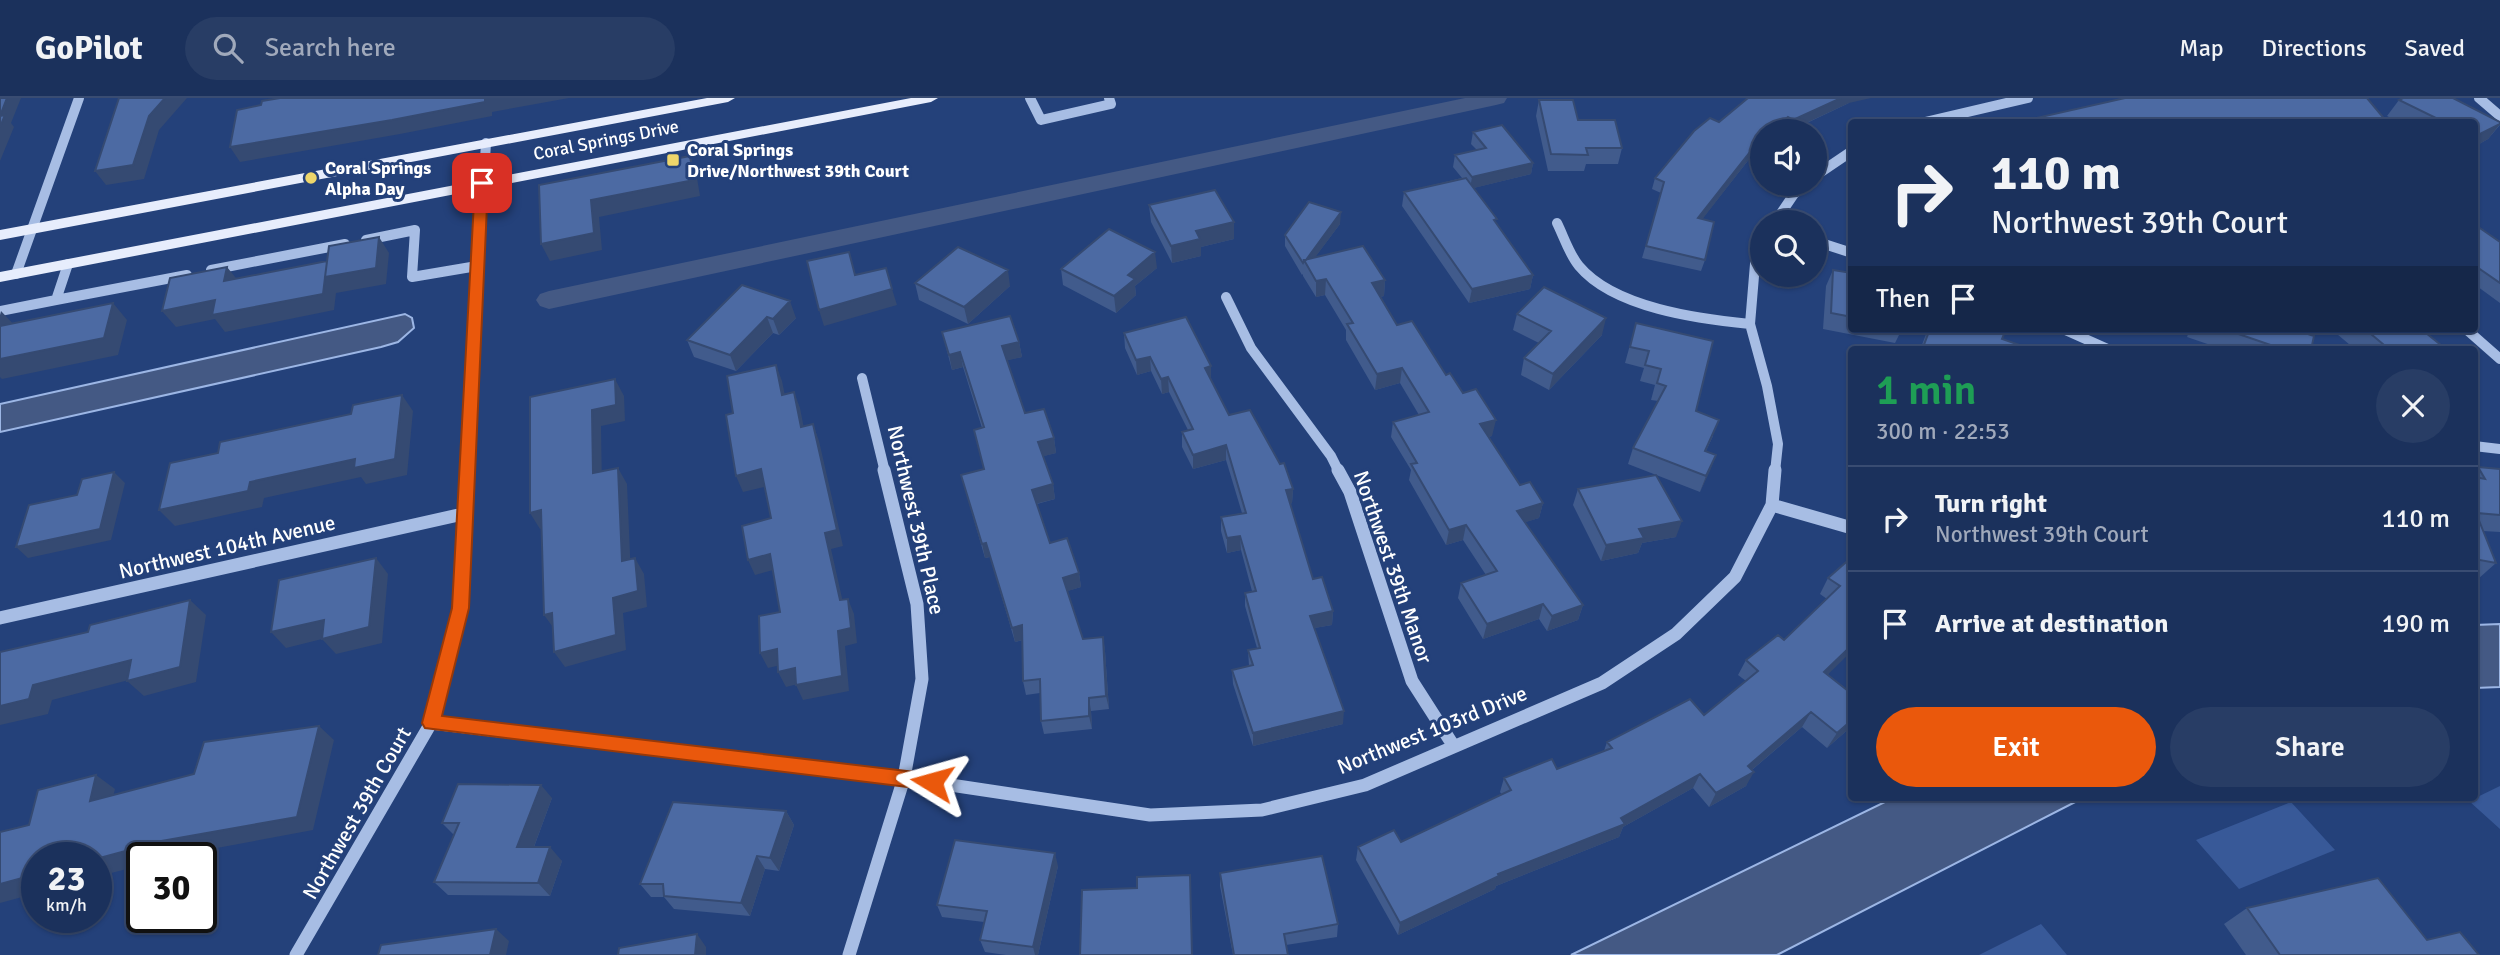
<!DOCTYPE html>
<meta charset="utf-8">
<style>
:root{--surface:#1b315c;--page:#283d65;--text:#f1f3f6;--muted:#a0a9bb;--line:#394c72;--accent:#ea580c}
body{margin:0;font-family:Signika,sans-serif;background:var(--page);color:var(--text);height:100vh;display:flex;flex-direction:column;font-size:26px;white-space:nowrap}
*{box-sizing:border-box;margin:0}
p{font-size:23px;color:var(--muted)}
.icon{flex:none;width:38px;height:38px;fill:none;stroke:currentColor;stroke-width:2;stroke-linecap:round;stroke-linejoin:round}
.map{position:relative;flex:1;overflow:hidden}
.details{position:absolute;left:1848px;top:248px;width:630px;height:455px;display:flex;flex-direction:column;background:var(--surface);border-radius:7px;box-shadow:0 2px 5px #0004,0 0 0 2px var(--line)}
.details>*{flex:none}
.banner{position:absolute;left:1848px;top:21px;width:630px;height:214px;border-radius:7px;box-shadow:0 2px 5px #0004,0 0 0 2px var(--line);background:#1b315c;color:var(--text);overflow:hidden}
.buttons{position:absolute;left:1750px;top:21px;display:grid;gap:14px}
.buttons a{display:grid;place-items:center;width:77px;height:77px;border-radius:50%;background:var(--surface);box-shadow:0 2px 5px #0004,0 0 0 2px var(--line);font-size:35px}
.speed{position:absolute;left:21px;top:744px;display:flex;gap:14px;font-size:35px;font-weight:700;text-align:center}
.speed>*{display:grid;place-content:center;width:91px;height:91px;border-radius:50%;background:var(--surface);box-shadow:0 2px 5px #0004,0 0 0 2px var(--line);line-height:1}
.speed small{font-size:18px;font-weight:400}
.speed .limit{border:4px solid #111;border-radius:10px;background:#fff;color:#111}
.pin{position:absolute;display:grid;place-items:center;width:60px;height:60px;color:#fff;margin:-30px;border-radius:14px;box-shadow:0 4px 10px #0006}
.me{position:absolute;width:77px;margin:-38px;rotate:278deg;stroke-linejoin:round;filter:drop-shadow(0 0 5px #0008)}
.turn{display:flex;align-items:center;gap:24px;height:147px;padding:0 28px;font-size:32px}
.turn .icon{width:91px;height:91px;stroke-width:2.5}
.turn b{display:block;font-size:49px;line-height:60px}
.then{display:flex;align-items:center;height:66px;padding:0 28px;background:#0003;gap:14px;font-size:26px}
.round{display:grid;place-items:center;flex:none;width:74px;height:74px;border-radius:37px;background:var(--page)}
.head{display:flex;align-items:center;justify-content:space-between;height:119px;padding:0 28px}
h1{font-size:42px;font-weight:600;line-height:52px;color:#1e9e55}
.primary-button{display:flex;gap:14px;margin-top:auto;padding:14px 28px}
.primary-button a{flex:1;height:80px;border-radius:42px;background:var(--accent);color:#fff;font-size:28px;font-weight:600;line-height:80px;text-align:center}
.primary-button a+a{background:var(--page);color:var(--text)}
ul{padding:0;list-style:none}
li{display:flex;align-items:center;gap:21px;height:105px;padding:0 28px;border-top:2px solid var(--line)}
li div{flex:1}
li b{display:block;font-size:26px}
li em{font-style:normal}
header{display:flex;align-items:center;gap:42px;box-sizing:border-box;height:98px;padding:0 35px;background:var(--surface);border-bottom:2px solid var(--line)}
header strong{font-size:33px}
nav{display:flex;gap:38px;margin-inline-start:auto;font-size:24px}
.search{width:490px;height:63px;background:var(--page);display:flex;align-items:center;gap:18px;box-sizing:border-box;padding:0 24px;border-radius:38px;color:var(--muted);font-size:26px}
.map>svg:first-child{display:block}
.green{fill:#385998}
.water{fill:#445984;stroke:#9cb6e5;stroke-width:2}
.lines{fill:none;stroke-linecap:round;stroke-linejoin:round}
.canal{fill:#445984;fill-rule:evenodd}
.minor-far1{stroke:#a7bde4;stroke-width:10}
.minor{stroke:#a7bde4;stroke-width:13}
.major{fill:#e7edfc;fill-rule:evenodd}
.wall{fill:#415b8c}
.shaded-wall{fill:#354a72}
.building{fill:#4c6aa3;stroke:#354a72;stroke-width:2}
.route{fill:#ea580c;stroke:#983908;stroke-width:2}
.poi-dot{fill:#eed66b;stroke:#24417a;stroke-width:2.5}
.labels{text-anchor:middle;dominant-baseline:central;stroke-width:6;stroke-linejoin:round;paint-order:stroke}
.far-street-label{font-size:18px;fill:#fff;stroke:#24417a}
.far-poi-label{font-size:18px;font-weight:bold;fill:#fff;stroke:#24417a;text-anchor:start}
.street-label{font-size:21px;fill:#fff;stroke:#24417a}
</style>
<header>
<strong>GoPilot</strong>
<div class="search"><svg class="icon" aria-label="search" viewBox="0 0 24 24"><circle cx="10" cy="10" r="6"/><path d="M15 15l6 6"/></svg>Search here</div>
<nav><a>Map</a><a>Directions</a><a>Saved</a></nav>
</header>
<div class="map">
<svg width="2500" height="857" viewBox="0 0 2500 857">
<rect width="100%" height="100%" fill="#24417a"/>
<path class="green" d="M2500,688v43l-31,-28z
M2291,704l44,48 -96,39 -43,-49z
M2041,826l26,31h-88z"/>
<path class="water" d="M405,216l7,4 2,10 -16,14 -17,5 -381,85v-28z
M2500,526v63l-25,1v-63z
M1893,700h190l-306,157h-206z"/>
<g class="lines">
<path class="canal" d="M1465,0h42l-3,5 -8,2 -947,204 -9,-3 -4,-6 4,-6 9,-3z"/>
<path class="minor-far1" d="M1030,0l11,22 70,-16 -2,-6
M2479,0l21,18
M1925,24l103,-24
M1815,78l37,-25
M1775,124l19,-28 11,-10
M1557,125c7,14 12,31 22,43 35,42 120,53 171,58
M366,142l49,-10 -3,47 65,-11
M1815,143l37,12
M1762,150l-7,16 -5,60 17,62 11,58 -3,28
M211,172l134,-26
M16,176l63,-176
M1226,199l25,51 80,108 8,16
M56,202l131,-25
M0,213l56,-11 12,-36
M2063,231l47,21
M2466,231l34,30
M862,280l23,94
M2474,348l26,3
M466,374l20,-329"/>
<path class="minor" d="M1338,372l12,22 62,189 41,64
M1772,407l80,23
M0,520l463,-104
M431,625l473,55 246,37 112,-5 103,-25 237,-102 74,-49 59,-57 37,-72 3,-35
M296,857l135,-232 29,-115 6,-138
M849,857l55,-177 18,-99 -5,-75 -33,-134"/>
<path class="major" d="M707,0h28l-7,4 -728,138v-10z
M911,0h27l-7,4 -931,180v-10z"/>
</g>
<path class="wall" d="M2403,0h50l47,24v3l-12,14 -14,8v-25h-75l-12,-6 12,-16z
M1539,2l39,20 44,28 -4,16h-32l-2,7h-36l-12,-55z
M1849,5l-59,28 -6,-3 -4,3h-18v16l-12,11 -48,61 3,41 -4,11 -59,-13 19,-65 -9,-4 3,-11 64,-56z
M1473,34l60,31 -2,11 -58,14 23,35 37,52 -3,14 -61,14 -67,-97 2,-14 58,-14 -9,-11 2,-12 22,-5 -6,-6z
M1149,107l85,34 -33,8v9l-29,7 -21,-41z
M1340,126l-25,33 70,23 -1,16 -4,1 17,28 66,68 29,43 -4,1 32,48 23,18 -4,15 -14,4 58,83 -5,15 -31,11 -8,-12 -56,20 -25,-41 3,-15 25,-8 -23,-35 -17,5 -37,-65 2,-10 -20,-33 2,-15 26,-7 -19,-32 -25,7 -29,-50v-10l-21,-35 -9,2 -13,-21v-2l-1,1 -17,-29v-11z
M2474,126l26,18v61l-26,-19z
M1157,170l-22,18 1,9 -20,18 -53,-28 -2,-16z
M1833,172l19,3v56h50l-7,14 -72,-14 3,-43z
M915,185l95,3 -42,38 -49,-24z
M742,187l54,33 -17,17 -6,-2 -37,38 -42,-14 -7,-17z
M1517,216l85,21 -53,55 -28,-15 3,-17 15,-15 -26,-13z
M1636,225l77,113 -7,15 10,4 -16,37 -72,-28 5,-16 25,-47 -7,-1 4,-15 -15,-4 4,-13 -19,-5z
M1928,231h78l-4,10 32,11h-114z
M2190,231h103l18,21h-86l-38,-13z
M2331,231h90l26,21h-91z
M942,234l77,10 3,15 -15,3 18,53 29,25 2,15 -13,3 10,28 2,15 -18,5 13,39 29,30 2,14 -14,4 16,48 20,-2 2,14 4,58 -18,2 1,18 -48,5 -3,-13 -1,-28 -14,2 -3,-14v-41l-8,2 -25,-85 -5,1 -24,-83 23,-6 -10,-39 8,-2 -19,-61 -11,3z
M1124,235l87,33v14l18,35 64,74 -1,14 -2,1 23,75 20,32 -1,14 -18,3 29,96 -90,22 -20,-62 -1,-14 17,-4 -1,-16 9,-2 -12,-42v-13l7,-2 -11,-41 -14,3 -6,-22v-14l21,-4 -16,-53 -33,9 -11,-22v-15l6,-2 -19,-38 -7,2 -11,-23 -14,4 -12,-27z
M1852,355v12l-4,-1z
M2478,369l22,2v63l-17,-1 13,32 -18,16 -4,-1v-107z
M1578,391l98,48 -34,6 -4,10 -37,8 -28,-56z
M1852,459l-24,118 24,51 -25,22 -25,-21 -50,43 -6,16 -37,21 -16,-19 -70,39 -4,10 -123,49 -1,3 -97,46 -42,-75 2,-13 43,-5 101,-47 -2,-3 4,-14 53,-9 47,-18 3,-9 97,-27 42,-34 -8,-6 8,-15 38,-20 43,-41 -7,-5 8,-16z
M552,700l-18,49 28,14 -12,35 -102,-1 -14,-13 20,-47 -12,-12z
M786,713l8,14 -15,46 -14,-2 -15,47 -76,-7 -10,-12h-13l-11,-13z
M1058,768l-20,89h-32l-21,-3 -5,-12 4,-18 -42,-5 -5,-12z
M1220,775l118,51 -1,13 -51,8 2,10h-55l-13,-69z
M2247,810l180,32 52,15h-233l-22,-31z"/>
<path class="shaded-wall" d="M7,0h14l-10,25 3,4 -14,34v-45z
M165,0h22l-28,32 -15,49 -38,6 -11,-14z
M488,0h81l-77,14v4l-92,18 -160,28 -10,-15z
M1841,0h30l-22,5 -60,28 4,-11z
M1788,19l-4,11 -4,3h-9z
M2500,26l-12,15 -14,8v-10z
M1762,41v8l-12,11 -56,72 4,-12 56,-71z
M690,58l6,16 4,24 -101,21 3,33 -52,11 -9,-17 50,-44z
M1533,65l-2,11 -61,15 2,-12z
M1341,114l-1,12 -32,43 -4,-6z
M1234,124v17l-33,8v9l-29,7 -1,-17 25,-15z
M379,139l10,16 -3,31 -50,9 -2,17 -109,22 -10,-13 -39,8 -14,-16 165,-50z
M1155,154l2,16 -22,18 1,9 -20,18 -2,-17 14,-21z
M227,169l13,16 -16,-2z
M1008,172l2,16 -42,38 -4,-17z
M1533,177l-3,14 -61,14 3,-14z
M1326,181l-1,16 -9,2v-16z
M1385,182l-1,16 -13,3 1,-16z
M892,191l5,16 -73,21 -5,-16z
M790,203l6,17 -17,17 -6,-16z
M113,205l14,17 -9,35 -116,24 -2,-2v-62l1,-4 16,17z
M767,219l6,16 -37,38 -6,-16z
M1606,220l-4,17 -53,55 4,-16z
M1019,244l3,15 -17,4 -3,-15z
M960,254l3,15 -11,3 -3,-15z
M1150,259l1,14 -14,4 -1,-15z
M776,267l6,16 6,30 -6,-16z
M1211,268v15l-6,-13z
M1402,270l-2,15 -25,7 2,-16z
M1168,279l1,15 -7,2 -1,-15z
M615,281l9,17 1,25 -24,5 1,63 -9,-16 -1,-63z
M794,294l6,16 7,36 -6,-17z
M402,297l11,16 -6,64 -41,9 -5,-7 -97,21 -2,9 -87,19 -16,-16 91,-28z
M1496,322l-4,16 -15,4 3,-16z
M813,326l6,17 24,105 -12,3 15,67 -6,-16 -15,-67z
M1054,340l2,15 -15,4 -3,-15z
M1226,347v15l-33,9v-14z
M1716,357l-6,16 -10,21 6,-16z
M618,370l9,16 4,93 -9,-16z
M761,371l7,17 -25,6 -7,-16z
M114,374l11,11 -14,57 -83,18 -12,-11z
M1053,386l2,15 -20,5 -3,-14z
M1293,391l-1,14 -6,1v-14z
M1543,405l-4,15 -25,8 3,-15z
M541,412l10,16 -11,3 -10,-16z
M1682,423l-6,16 -34,6 -4,10 -37,8 5,-16 33,-16z
M1466,427l-3,15 -17,5 3,-15z
M1240,438l1,14 -14,3v-15z
M986,445l4,14 -5,1 -3,-14z
M770,456l7,15 -22,6 -7,-15z
M376,460l12,16 -6,69 -46,11 -14,-15 -36,9 -15,-16z
M635,460l9,16 3,33 -24,6 3,37 -61,17 -11,-15 59,-54z
M1079,475l2,14 -16,5 -2,-14z
M848,501l6,15 3,29 -12,3 4,45 -46,9 -7,-15 42,-54z
M190,502l16,15 -10,67 -52,14 -17,-15z
M1543,506l-4,15 -56,20 4,-15z
M1583,507l-5,15 -31,11 5,-15z
M1333,513l-1,14 -23,4 1,-13z
M552,515l3,17 -11,-15z
M1022,527l4,14 -11,3 -3,-14z
M1103,539l2,14 4,58 -3,-13z
M1852,547v6l-37,36 9,-15z
M777,551l8,15 -17,4 -8,-15z
M131,562l17,15 -96,25 -4,14 -48,11v-19l33,-21z
M795,570l7,15 -16,4 -8,-15z
M1089,600l2,13 1,18 -3,-13z
M1344,613l-1,13 -90,22v-13z
M1811,614l-9,15 -62,53 8,-14z
M1852,622v6l-25,22 10,-15z
M319,628l15,14 -21,90 -150,28h-21v7l-46,12v-18l49,-15z
M1754,674l-8,14 -37,21 7,-14z
M1700,676l-7,14 -70,39 -4,10 -123,49 -1,3 -97,46 2,-12 98,-49 123,-56z
M96,677l19,14 -6,25 -19,-13z
M541,687l11,13 -23,62 -12,-13z
M786,713l8,14 -15,46 -9,-13z
M550,749l12,14 -12,35 -12,-13z
M1055,755l3,13 -20,89h-3l-2,-8z
M757,758l8,13 -15,47 -9,-13z
M37,776v19l-37,10v-19z
M496,831l13,12 -3,14h-16z
M697,836l9,13v8h-11z"/>
<path class="building" d="M0,0h7l-7,18z
M119,0h46l-16,18 -16,49 -38,6z
M280,0h208h-3v4l-93,18 -162,27 7,-37 24,-5 1,-4z
M1748,0h93l-48,22 -5,-3 -17,14h-9v8l-8,8 -56,71 16,4 -9,38 -59,-14 18,-64 -9,-4 39,-47 16,-13 9,4z
M2125,0h242l20,24h-368z
M2403,0h50l47,24v2l-26,13v-15h-30l-45,-22z
M1539,2h34l5,20h37l7,28h-36l2,7 -37,-1z
M5,17l-5,12v-11z
M1502,27l31,38 -61,14 -17,-22 31,-7 -13,-16z
M690,58l4,24 -103,20 3,33 -53,11 -2,-59z
M1466,80l31,41 -3,1 39,55 -61,14 -68,-97z
M1215,92l19,32 -38,9 4,8 -29,7 -22,-41z
M1309,104l32,10 -35,48h-2v1l-1,2 -18,-28z
M2474,126l26,18v41l-26,-18z
M1109,131l46,23 -27,23 7,4 -21,17 -53,-27z
M379,139l-3,31 -51,9 4,-31z
M1363,148l22,34 -13,3 25,42 15,-4 34,54 4,-2 13,20 13,-4 20,31 -16,4 40,61 10,-3 13,21 -26,8 66,94 -31,11 -9,-12 -56,20 -26,-41 36,-12 -31,-46 -17,5 -38,-66 6,-1 -24,-41 36,-10 -27,-44 -25,6 -30,-50 6,-1 -27,-44 -10,2 -12,-21z
M958,149l50,23 -44,37 -49,-24z
M849,154l6,23 31,-7 6,21 -73,21 -12,-49z
M327,163l-4,33 -111,21 3,-15 -53,11 8,-33 57,-11 -3,14z
M1833,172l19,3v44l-21,-4z
M742,187l48,16 -17,18 -6,-2 -37,38 -43,-15z
M1544,189l62,31 -53,56 -29,-16 27,-27 -34,-17z
M113,205l-9,35 -104,21v-33z
M1010,218l9,26 -17,4 23,67 19,-4 10,29 -16,4 15,42 -21,6 18,53 17,-5 12,35 -16,5 20,61 20,-2 3,59 -17,2v18l-48,5 -1,-42 -17,2 -1,-56 -10,3 -26,-85 -4,1 -21,-69 23,-6 -10,-39 10,-3 -24,-75 -11,3 -7,-23z
M1186,219l25,49 -6,2 24,47 21,-5 30,54 4,-1 9,26 -7,1 27,89 9,-2 11,34 -23,5 34,95 -91,22 -21,-63 21,-5 -5,-15 12,-2 -15,-55 11,-2 -16,-55 -13,2 -6,-21 25,-4 -20,-68 -33,10 -11,-23 11,-3 -25,-52 -7,2 -11,-22 -14,3 -12,-27z
M1636,225l77,18 -17,70 23,9 -14,31 11,4 -10,21 -73,-28 33,-62 -9,-3 4,-14 -16,-4 4,-14 -19,-4z
M1930,231h76l-4,10 32,11h-112z
M2224,231h69l21,7 -3,14h-26z
M2365,231h56l26,21h-57z
M776,267l6,30 12,-3 7,35 12,-3 24,106 -12,3 15,67 8,-1 3,29 -13,3 4,45 -46,9 -1,-17 -17,4 -1,-23 -17,4 -1,-37 21,-4 -10,-58 -22,6 -6,-34 29,-8 -10,-49 -25,7 -10,-61 7,-2 -6,-37z
M615,281l1,26 -24,5 1,63 25,-5 4,93 13,-3 3,33 -25,7 3,37 -62,17 -2,-39 -8,2 -3,-105 -11,3v-116z
M402,297l-7,64 -41,9 1,-9 -105,23 -2,9 -89,19 11,-47 48,-10 2,-11 131,-28 2,-9z
M2478,369l22,2v46l-24,-2 20,50 -22,-4v-82l11,2z
M114,374l-14,57 -84,18 13,-42 48,-10 5,-16z
M1656,377l26,46 -43,8 5,9 -38,7 -28,-56z
M1852,459v88l-28,27 28,22v26l-15,13 -26,-21 -63,54 6,6 -38,21 -16,-19 -79,44 4,6 -127,50 1,2 -99,47 -42,-76 36,-17 7,12 110,-52 -7,-12 48,-19 5,10 55,-21 -5,-6 83,-43 14,16 54,-44 -12,-11 32,-25 6,5 56,-54 -12,-8z
M376,460l-7,69 -47,12 2,-19 -53,12 8,-52z
M190,502l-10,67 -53,14 4,-21 -98,25 -4,14 -29,7v-54l88,-20 2,-7z
M319,628l-22,91 -152,27 -1,2 -48,13v-1h-59v16l-37,10v-52l29,-7 9,-35 58,-15 -6,26 104,-27 10,-32z
M458,686l83,1 -24,62h33l-12,36 -104,-1 25,-59h-17z
M673,704l113,9 -16,47 -13,-2 -16,47 -77,-7 -1,-12h-23z
M955,742l100,13 -22,94 -53,-7 7,-29 -50,-6z
M1322,758l16,68 -54,10 4,21h-54l-14,-82z
M1190,777l2,80h-112l2,-65 55,-2v-11z
M2378,780l49,62 33,-8 19,23h-199l-33,-47z
M496,831l-6,26h-112l3,-10z
M697,836l-2,21h-77l1,-7z"/>
<path class="route" d="M482,81l6,4 -19,425 -27,108 490,58 6,2 3,6 -3,6 -6,2 -507,-62 -3,-5 30,-115 23,-425z"/>
<g class="poi-dot">
<rect x="666" y="55" width="14" height="14" rx="3.5"/>
<circle cx="311" cy="80" r="7"/>
</g>
<g class="labels">
<g class="far-street-label">
<text transform="translate(606 42) rotate(-11)">Coral Springs Drive</text>
</g>
<g class="far-poi-label">
<text x="687" y="52">Coral Springs<tspan x="687" dy="21">Drive/Northwest 39th Court</tspan></text>
<text x="325" y="70">Coral Springs<tspan x="325" dy="21">Alpha Day</tspan></text>
</g>
<g class="street-label">
<text transform="translate(916 422) rotate(77)">Northwest 39th Place</text>
<text transform="translate(227 449) rotate(-13)">Northwest 104th Avenue</text>
<text transform="translate(1393 469) rotate(71)">Northwest 39th Manor</text>
<text transform="translate(1432 632) rotate(-22)">Northwest 103rd Drive</text>
<text transform="translate(357 715) rotate(-60)">Northwest 39th Court</text>
</g>
</g>
</svg>
<div class="buttons">
<a><svg class="icon" aria-label="sound" viewBox="0 0 24 24"><path d="M4 9h4l5-4v14l-5-4H4zM17 9q2 3 0 6"/></svg></a>
<a><svg class="icon" aria-label="search" viewBox="0 0 24 24"><circle cx="10" cy="10" r="6"/><path d="M15 15l6 6"/></svg></a>
</div>
<div class="speed"><div>23<small>km/h</small></div><div class="limit">30</div></div>
<div class="pin" style="left:482px;top:85px;background:#d93025"><svg class="icon" aria-label="arrive" viewBox="0 0 24 24"><path d="M6 21V4h12l-3 4 3 4H6"/></svg></div>
<svg class="me" style="left:932px;top:684px" viewBox="-20 -20 40 40"><path d="M0-17L14 15 0 8-14 15z" fill="#ea580c" stroke="#fff" stroke-width="4"/></svg>
<div class="banner">
<div class="turn"><svg class="icon" aria-label="right" viewBox="0 0 24 24"><path d="M7 20v-9h11M14 6l5 5-5 5"/></svg><div><b>110 m</b>Northwest 39th Court</div></div>
<div class="then">Then<svg class="icon" aria-label="arrive" viewBox="0 0 24 24"><path d="M6 21V4h12l-3 4 3 4H6"/></svg></div>
</div>
<section class="details">
<div class="head"><div><h1>1 min</h1><p>300 m · 22:53</p></div><a class="round"><svg class="icon" aria-label="close" viewBox="0 0 24 24"><path d="M6 6l12 12M18 6L6 18"/></svg></a></div>
<ul>
<li><svg class="icon" aria-label="right" viewBox="0 0 24 24"><path d="M7 20v-9h11M14 6l5 5-5 5"/></svg><div><b>Turn right</b><p>Northwest 39th Court</p></div><em>110 m</em></li>
<li><svg class="icon" aria-label="arrive" viewBox="0 0 24 24"><path d="M6 21V4h12l-3 4 3 4H6"/></svg><div><b>Arrive at destination</b></div><em>190 m</em></li>
</ul>
<div class="primary-button"><a>Exit</a><a>Share</a></div>
</section>
</div>
